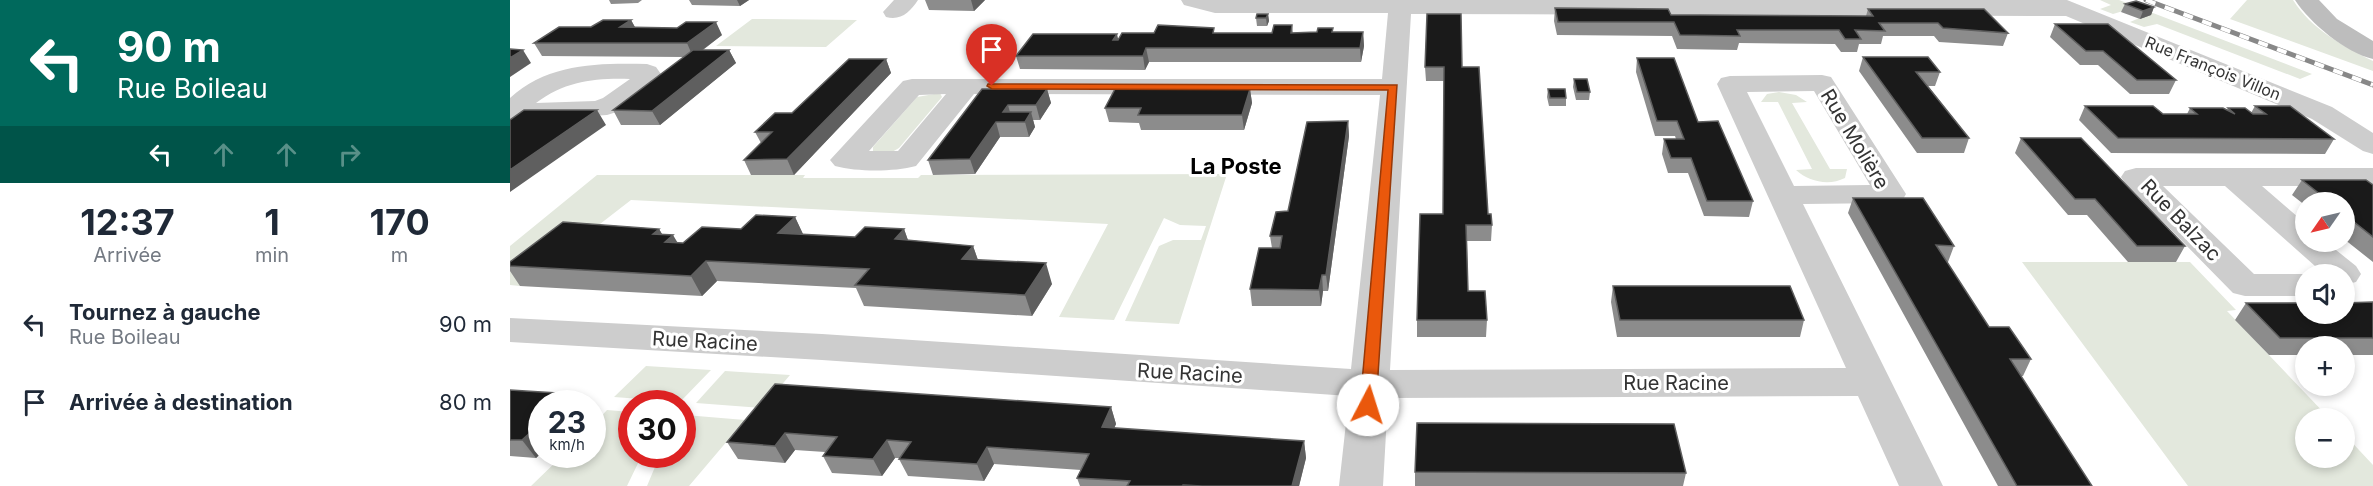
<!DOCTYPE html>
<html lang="fr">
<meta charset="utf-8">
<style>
:root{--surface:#fff;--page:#f6f6f7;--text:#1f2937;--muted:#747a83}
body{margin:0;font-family:Inter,sans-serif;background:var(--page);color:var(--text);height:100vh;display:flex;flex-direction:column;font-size:22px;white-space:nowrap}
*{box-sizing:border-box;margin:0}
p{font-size:20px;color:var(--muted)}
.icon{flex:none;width:33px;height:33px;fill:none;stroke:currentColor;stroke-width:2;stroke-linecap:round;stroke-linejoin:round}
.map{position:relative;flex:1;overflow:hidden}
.side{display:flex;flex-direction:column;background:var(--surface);width:510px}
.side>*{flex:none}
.top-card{background:#00695c;color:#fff;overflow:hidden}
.needle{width:39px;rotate:236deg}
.fabs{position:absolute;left:1785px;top:192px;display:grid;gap:12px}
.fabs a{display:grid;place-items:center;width:60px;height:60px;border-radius:50%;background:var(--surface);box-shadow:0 3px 9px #0003;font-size:30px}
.speed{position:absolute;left:18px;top:390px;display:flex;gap:12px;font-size:30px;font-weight:700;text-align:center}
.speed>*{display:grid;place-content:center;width:78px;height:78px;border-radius:50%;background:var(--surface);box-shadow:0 3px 9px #0003;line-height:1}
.speed small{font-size:15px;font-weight:400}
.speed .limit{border:9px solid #d22;background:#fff;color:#111}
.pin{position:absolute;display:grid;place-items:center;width:51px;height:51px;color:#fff;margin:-62px -26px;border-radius:50% 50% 50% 0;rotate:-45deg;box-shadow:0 0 6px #0007}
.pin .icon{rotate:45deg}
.me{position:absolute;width:66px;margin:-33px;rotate:5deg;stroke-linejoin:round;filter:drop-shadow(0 0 4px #0008)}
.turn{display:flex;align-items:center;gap:21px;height:126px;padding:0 18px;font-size:27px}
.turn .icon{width:78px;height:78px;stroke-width:2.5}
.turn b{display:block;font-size:42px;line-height:51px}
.lanes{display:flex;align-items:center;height:57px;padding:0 18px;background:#0003;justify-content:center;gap:30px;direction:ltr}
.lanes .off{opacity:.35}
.eta{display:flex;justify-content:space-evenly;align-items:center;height:102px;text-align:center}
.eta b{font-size:36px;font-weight:700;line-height:42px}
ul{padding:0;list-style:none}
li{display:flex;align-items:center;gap:18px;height:78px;padding:0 18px}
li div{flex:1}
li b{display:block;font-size:22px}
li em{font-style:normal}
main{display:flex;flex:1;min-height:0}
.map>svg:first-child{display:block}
.green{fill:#e3e8dd}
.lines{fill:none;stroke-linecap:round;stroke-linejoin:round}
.minor{fill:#cdcdcd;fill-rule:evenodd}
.secondary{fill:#bdbdbd;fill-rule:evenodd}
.rail-casing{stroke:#888;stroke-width:5}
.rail{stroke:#fff;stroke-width:4;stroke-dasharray:10;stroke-linecap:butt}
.wall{fill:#8c8c8c}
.shaded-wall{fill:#5f5f5f}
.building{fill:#1a1a1a;stroke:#5f5f5f;stroke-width:1.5}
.route{fill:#ea580c;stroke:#983908;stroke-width:1.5}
.labels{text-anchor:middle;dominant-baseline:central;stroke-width:6;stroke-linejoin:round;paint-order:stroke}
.far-street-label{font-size:16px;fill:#333;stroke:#fff}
.street-label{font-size:20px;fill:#333;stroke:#fff}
.quarter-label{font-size:22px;font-weight:bold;fill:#000;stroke:#fff}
</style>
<main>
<section class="side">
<div class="top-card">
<div class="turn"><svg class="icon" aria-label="left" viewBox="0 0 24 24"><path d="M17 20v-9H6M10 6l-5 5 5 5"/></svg><div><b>90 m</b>Rue Boileau</div></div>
<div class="lanes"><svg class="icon" aria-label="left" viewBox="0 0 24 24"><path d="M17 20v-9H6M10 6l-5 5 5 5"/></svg><svg class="icon off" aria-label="ahead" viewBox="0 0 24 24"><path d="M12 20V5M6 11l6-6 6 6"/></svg><svg class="icon off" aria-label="ahead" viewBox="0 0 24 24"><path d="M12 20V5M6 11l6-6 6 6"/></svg><svg class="icon off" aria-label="right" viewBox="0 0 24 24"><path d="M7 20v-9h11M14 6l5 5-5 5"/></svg></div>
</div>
<div class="eta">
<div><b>12:37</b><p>Arrivée</p></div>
<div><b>1</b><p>min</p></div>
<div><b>170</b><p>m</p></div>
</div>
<ul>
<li><svg class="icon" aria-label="left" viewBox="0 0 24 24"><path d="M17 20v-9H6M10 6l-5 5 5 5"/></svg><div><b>Tournez à gauche</b><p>Rue Boileau</p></div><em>90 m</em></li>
<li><svg class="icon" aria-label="arrive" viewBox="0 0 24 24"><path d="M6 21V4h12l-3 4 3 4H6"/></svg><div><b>Arrivée à destination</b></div><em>80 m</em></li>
</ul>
</section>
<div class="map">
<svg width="1863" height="486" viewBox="0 0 1863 486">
<rect width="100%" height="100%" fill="#fff"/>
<path class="green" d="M1590,0h19l193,74 -12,5 -143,-55 -13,3 -14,-5 19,-8 -16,-6 -20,6 -13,-5 11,-4z
M1737,0h46c18,29 50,46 80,61v10l-143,-52z
M242,19l105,1 -31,27 -110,-1z
M1269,92l17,3 11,7 -15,1 38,66h17l-2,9c-16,8 -36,4 -49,-8l16,-1 -34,-67h-17l6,-8z
M430,93l2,4 -43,51 -7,4h-19v-5l44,-50z
M717,174l-48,150 -54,-3 34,-75 14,-6h28l5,-14 -26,-1 -16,-7 -50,102 -55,-3 49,-93 -477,-24 -111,86 -10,-1v-39l87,-71h208l-2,3h115l3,-3z
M1512,262h168l46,48 -9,1 102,107h-23v40h38l1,-23 28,30v21h-185z
M136,366l65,4 -31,32 -66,-5z
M215,371l65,4 -28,33 -66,-5z
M97,410l24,2 1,42 10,1 -15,31h-96l32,-31 29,-1 1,-29z
M175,415l60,5 -56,66h-42l13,-31 22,-1 1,-35z"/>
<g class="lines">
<path class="minor" d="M384,0h24c-8,12 -17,21 -32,17l-3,-5z
M671,0h886l265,107 41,26v21l-10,-3 -51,-32 -246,-103 -655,-2 -21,356 456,-2 -129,-284 4,-6 9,-2 92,-1 9,2 75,117 -4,7 -11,2 -88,1 140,282h-44l-41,-90 -470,2 -5,88h-44l10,-90 -527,-36 -312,-18v-24l312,16 529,35 29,-274 -406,-1 -58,72c-23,6 -58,6 -81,0l-5,-6 73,-79 9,-2h470l6,-66h-173l-31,-8zM1304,91l56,94 -76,1 -47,-94zM436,94l-48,57h-29l50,-56z
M137,64l9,3 7,10 -40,33 -16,5 -97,6v-23c38,-35 88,-35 137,-34zM120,79l-27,19 -8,3 -59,2c30,-22 58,-25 94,-24z
M1626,168h237v18h-111l44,38v18h20l30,24 5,8 -5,8 -12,3v-11h-20l-99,-88h-62l91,88h54h-2v22h-61l-12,-3 -108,-110 -4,-6 4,-6z"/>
<path class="secondary" d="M1785,0h24l18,19 36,22v18c-27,-6 -63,-36 -78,-59z"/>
<defs>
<path id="rail" d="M1636,0l227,85"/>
</defs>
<use href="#rail" class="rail-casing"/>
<use href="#rail" class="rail"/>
</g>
<path class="wall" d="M99,0h33l-4,3 -27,1z
M179,0h60l-9,6 -48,-1z
M415,0h60l-11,11 -45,-1z
M1615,4l29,3 -3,8 -11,4 -19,-7z
M1045,8l116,7 195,1 2,-7 140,24 -5,13 -64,-4 -5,-6h-51l-2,8h-22l-2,8h-16l-6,-8 -96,-1 -2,7 -60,-1 -5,-13 -115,-1 -3,-14z
M758,14l1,7 -2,5h-10l-1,-8z
M121,20l4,7 87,8 -19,15h26l7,13 -76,62h-39l-8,-15 71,-53 -142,-1 -8,-13 57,-16z
M1545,24l121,56 -7,14h-39l-32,-29h-18l-30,-28z
M782,25l1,8 24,-1 16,-4v4h30l1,14 -3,16h-212l-4,8 -125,-1 -4,-13 102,-16 97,-7h57z
M1353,57l77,15 -5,14h-7l41,52 -5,15h-47l-58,-82z
M1127,58l61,64 55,79 -4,16 -45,-1 -16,-43h-20l-6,-19 2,-15h12l-1,-3h-20l-19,-64z
M376,59l5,14 -97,102h-43l-7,-15 17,-17 -6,-11 37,-19z
M915,67h37l26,147 4,11 -1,16h-24l1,50 19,29 -1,17h-69v-17l26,-106 1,-133h-18z
M1064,79l16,13 -1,8h-13l-3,-13z
M472,89h65l4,14 -11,17h-7l2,7 -6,10h-29l-25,37 -42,1 -5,-15z
M740,89l2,14 -8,27h-103l-2,-7 -30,-1 -4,-14z
M1038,89l18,9v8h-17l-2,-9z
M1575,106l78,8h24l3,-6 37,2 1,-2 23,5 4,-7 79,33 -9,15 -214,-1 -32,-33z
M838,121l1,15 -21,155h-5l-2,15h-69l-2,-17 22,-41 -2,-12 18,-25z
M1511,138l164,108 -9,16h-48l-41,-47h-19l-53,-62z
M1792,180l71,5v77l-29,-23v-37h-38v4l-14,-11z
M1343,198l101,48 -6,16h-1l42,65 42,32 -8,17h-3l72,110h-94l-150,-273z
M285,217l8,18 52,2 49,-8 4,11 65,6 5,14 74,24 -20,32 -168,-10 -8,-18 -139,-7 -15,15 -182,-10 -10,-15v-9l149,-33 3,5 16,9h5z
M1103,286l191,34 -4,17h-183l-6,-35z
M1863,302v53h-29v-9h-38v9h-37l-34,-35 11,-17z
M265,384l336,23 5,17 -2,4 190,13 2,17 -7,28h-219l-3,-8 4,-8 -87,-6 -10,17 -76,-5 -9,-17 1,-1h-5l-13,18 -50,-3 -9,-17 2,-4 -30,-2 -10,13 -47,-4 -11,-17z
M0,390l32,14v48l-6,6 -26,-2z
M905,472l271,1 -3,13h-268z"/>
<path class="shaded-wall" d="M227,0h12l-9,6z
M461,0h14l-11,11z
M1644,7l-3,8 -11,4 3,-8z
M758,14l1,7 -2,5 -1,-8z
M121,20l7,13 -18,-6z
M206,22l6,13 -29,22 -6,-14z
M853,32l1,14 -3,16 -1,-14z
M607,34l3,13 -7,-7z
M636,48l3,14 -4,8 -2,-14z
M13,50l8,13 -21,14v-19z
M219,50l7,13 -76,62 -8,-14z
M376,59l5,14 -97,102 -7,-16z
M537,89l4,14 -11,17 -4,-15z
M740,89l2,14 -8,27 -2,-15z
M498,105l4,15 -9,-8z
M87,110l9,15 -96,67v-22z
M521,112l4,15 -6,10 -4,-15z
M838,121l1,15 -21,155 -2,-16z
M486,122l4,15 -25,37 -5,-15z
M285,217l9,19 -26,-3z
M149,229l7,12 7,-6 12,20 -32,-21z
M394,229l7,20 -16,-10z
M463,246l7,20 -18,-7z
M196,261l11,20 -15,15 -11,-20z
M536,263l6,21 -20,32 -7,-21z
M812,275l1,16 -2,15 -2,-16z
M62,394l7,10h-18z
M601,407l5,17 -9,20 -5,-17z
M32,422v30l-6,6 -14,-18z
M275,433l10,17 -10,13 -10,-17z
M377,440l8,18 -13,18 -9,-17z
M794,441l2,17 -7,28h-7z
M477,447l7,17 -10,17 -7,-17z"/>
<path class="building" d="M1626,1l18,6 -11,4 -18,-7z
M1045,8l113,1 3,6h29l173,1 -5,-7h116l24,24 -65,-5 -5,-5h-59l6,8 -30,-1 6,9h-16l-6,-9h-102l3,6 -60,-1 -6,-13h-116z
M747,14h11l-2,4h-10z
M917,14h34l1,53h17l9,147h3l1,11h-26l2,66h17l2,29h-70l3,-106h23l1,-147h-19z
M93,20h28l-11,7 57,1 9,-6h30l-29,21h-153l25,-16h32z
M1545,24h53l68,56h-39l-34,-29h-17z
M648,25l56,3 -1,5h59l2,-8h18l-1,8 26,-1 1,-4h15l-1,4h31l-3,16h-214l-3,8h-127l17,-22h84l-4,6h5l4,-7h32z
M0,49l13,1 -13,8z
M183,50h36l-77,61 -39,-1z
M1353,57h65l12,15h-24l53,66h-47z
M1127,58h37l24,64 20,-1 35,80h-46l-16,-43h-20l-7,-19h20l-7,-18h-20z
M339,59h37l-99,100 -43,1 28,-28h-17l20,-19h17z
M1064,79h13l3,13h-13z
M472,89h65l-11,16h-28l-5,7h28l-6,10h-29l-26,37 -42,1z
M605,89h135l-8,26h-104l3,-7h-36z
M1038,89h17l1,9h-16z
M1575,106h68l10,8h34l-7,-6h33l12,6 -7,-6h17l8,6h13l-11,-8h35l44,33 -216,-1z
M14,110h73l-87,60v-50z
M838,121l-22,154h-4l-3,15 -69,-1 9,-41h21l2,-12h-12l6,-24 12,-1 19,-89z
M1511,138h60l104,108h-48l-42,-47h-20z
M1792,180h64l7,5v52l-29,-23v-12h-14z
M1343,198h70l31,48 -18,-1 53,82h20l22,32h-21l82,127h-75z
M246,215l39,2 -17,16 77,4 10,-10 39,2 -9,10 78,7 -11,13 84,4 -21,32 -170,-10 14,-16 -163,-8 -15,15 -181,-10v-4l53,-40 96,7 -6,5 20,1 -8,7 18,1 19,-16 39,2z
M1103,286h177l14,34h-184z
M1863,302v36h-93l-34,-35h60v11h38v-11z
M265,384l336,23 -9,20 202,14 -12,45h-90l-19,-1 -1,1h-55l3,-5 -53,-3 12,-24 -102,-7 -10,17 -78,-5 12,-17 -24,-2 -14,19 -50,-3 14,-19 -52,-4 -10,13 -48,-4z
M0,390l62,4 -11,10h-19v18l-20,18h-12z
M907,423l257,1 12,49 -271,-1z"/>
<path class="route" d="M478,84l409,1 -21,320 -2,4 -6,2 -8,-6 28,-315 -396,-1 -5,-3z"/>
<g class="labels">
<g class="far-street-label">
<text transform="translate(1703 68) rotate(22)">Rue François Villon</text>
</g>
<g class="street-label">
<text transform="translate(1345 139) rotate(59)">Rue Molière</text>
<text transform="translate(1671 220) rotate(46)">Rue Balzac</text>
<text transform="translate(195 341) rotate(3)">Rue Racine</text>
<text transform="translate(680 373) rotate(3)">Rue Racine</text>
<text x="1166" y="383">Rue Racine</text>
</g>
<g class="quarter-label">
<text x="726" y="166">La Poste</text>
</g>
</g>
</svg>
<div class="fabs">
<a><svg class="needle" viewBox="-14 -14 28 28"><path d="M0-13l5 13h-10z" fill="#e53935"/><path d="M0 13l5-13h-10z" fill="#747a83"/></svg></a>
<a><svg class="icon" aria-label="sound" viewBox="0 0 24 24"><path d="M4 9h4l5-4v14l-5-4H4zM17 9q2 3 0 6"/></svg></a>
<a>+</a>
<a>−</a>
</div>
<div class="speed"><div>23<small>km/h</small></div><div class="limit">30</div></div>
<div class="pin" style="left:482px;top:86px;background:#d93025"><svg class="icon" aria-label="arrive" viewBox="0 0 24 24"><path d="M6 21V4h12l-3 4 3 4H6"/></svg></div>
<svg class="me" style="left:858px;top:405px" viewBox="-20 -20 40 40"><circle r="19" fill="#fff"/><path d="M0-13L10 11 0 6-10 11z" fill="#ea580c"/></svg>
</div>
</main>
